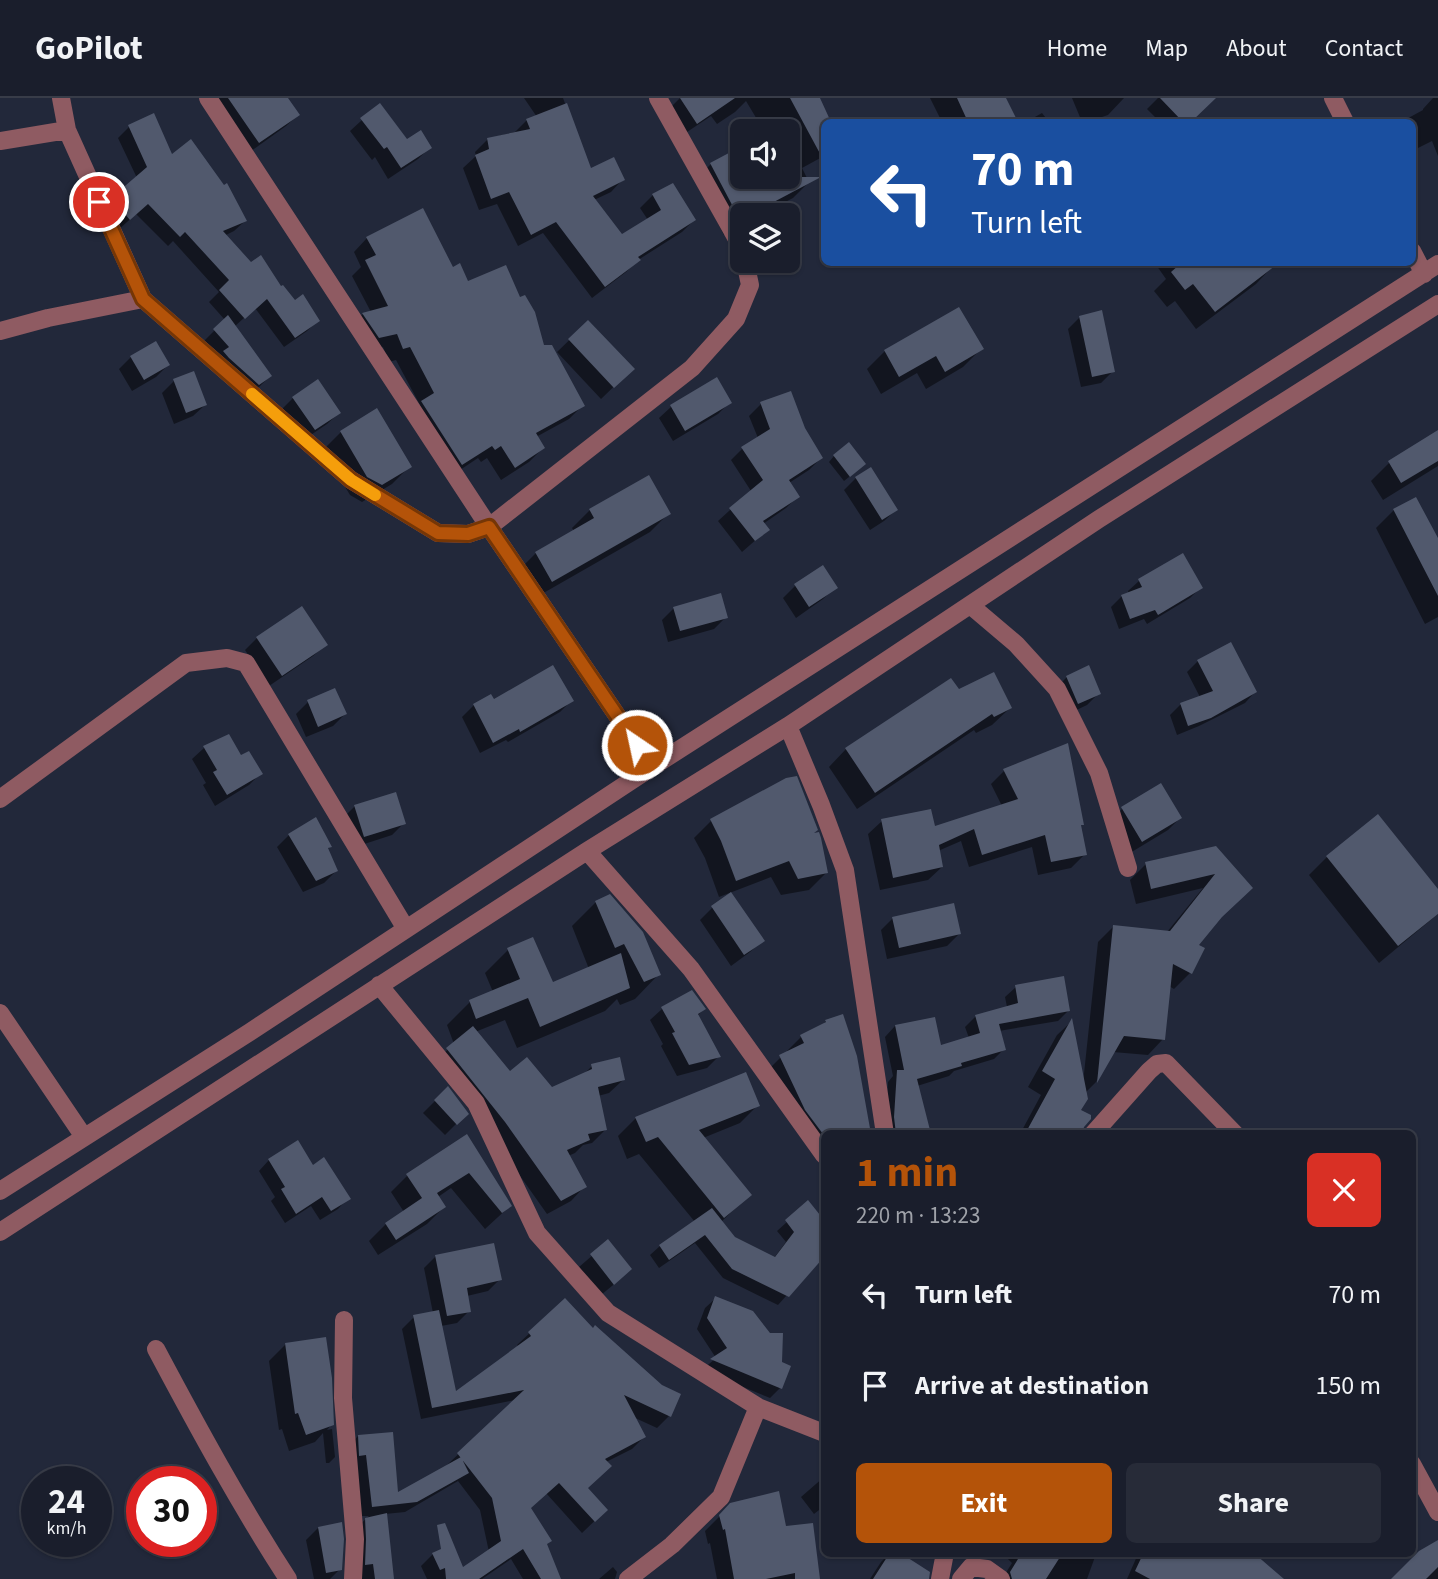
<!DOCTYPE html>
<meta charset="utf-8">
<style>
:root{--surface:#1a1e2c;--page:#272b38;--text:#f1f3f6;--muted:#9fa2a9;--line:#383c48;--accent:#b45309}
body{margin:0;font-family:"Source Sans 3",sans-serif;background:var(--page);color:var(--text);height:100vh;display:flex;flex-direction:column;font-size:26px;white-space:nowrap}
*{box-sizing:border-box;margin:0}
p{font-size:23px;color:var(--muted)}
.icon{flex:none;width:38px;height:38px;fill:none;stroke:currentColor;stroke-width:2;stroke-linecap:round;stroke-linejoin:round}
.map{position:relative;flex:1;overflow:hidden}
.side{position:absolute;left:821px;top:1032px;width:595px;height:427px;display:flex;flex-direction:column;background:var(--surface);border-radius:10px;box-shadow:0 2px 5px #0004,0 0 0 2px var(--line)}
.side>*{flex:none}
.banner{position:absolute;left:821px;top:21px;width:595px;height:147px;border-radius:10px;box-shadow:0 2px 5px #0004,0 0 0 2px var(--line);background:#1a4fa0;color:#fff;overflow:hidden}
.controls{position:absolute;left:730px;top:21px;display:grid;gap:14px}
.controls a{display:grid;place-items:center;width:70px;height:70px;border-radius:10px;background:var(--surface);box-shadow:0 2px 5px #0004,0 0 0 2px var(--line);font-size:35px}
.speed{position:absolute;left:21px;top:1368px;display:flex;gap:14px;font-size:35px;font-weight:700;text-align:center}
.speed>*{display:grid;place-content:center;width:91px;height:91px;border-radius:50%;background:var(--surface);box-shadow:0 2px 5px #0004,0 0 0 2px var(--line);line-height:1}
.speed small{font-size:18px;font-weight:400}
.speed .limit{border:10px solid #d22;background:#fff;color:#111}
.pin{position:absolute;display:grid;place-items:center;width:60px;height:60px;color:#fff;margin:-30px;border:4px solid #fff;border-radius:50%;box-shadow:0 2px 7px #0007}
.me{position:absolute;width:77px;margin:-38px;rotate:326deg;stroke-linejoin:round;filter:drop-shadow(0 0 5px #0008)}
.turn{display:flex;align-items:center;gap:24px;height:147px;padding:0 35px;font-size:32px}
.turn .icon{width:91px;height:91px;stroke-width:2.5}
.turn b{display:block;font-size:49px;line-height:60px}
.round{display:grid;place-items:center;flex:none;width:74px;height:74px;border-radius:10px;background:var(--page)}
.summary{display:flex;align-items:center;justify-content:space-between;height:119px;padding:0 35px}
h1{font-size:42px;font-weight:700;line-height:52px;color:var(--accent)}
.action{display:flex;gap:14px;margin-top:auto;padding:14px 35px}
.action a{flex:1;height:80px;border-radius:10px;background:var(--accent);color:#fff;font-size:28px;font-weight:700;line-height:80px;text-align:center}
.action a+a{background:var(--page);color:var(--text)}
ul{padding:0;list-style:none}
li{display:flex;align-items:center;gap:21px;height:91px;padding:0 35px}
li div{flex:1}
li b{display:block;font-size:26px}
li em{font-style:normal}
header{display:flex;align-items:center;gap:42px;box-sizing:border-box;height:98px;padding:0 35px;background:var(--surface);border-bottom:2px solid var(--line)}
header strong{font-size:33px}
nav{display:flex;gap:38px;margin-inline-start:auto;font-size:24px}
.map>svg:first-child{display:block}
.shadow{fill:#0007}
.building{fill:#51596d}
.lines{fill:none;stroke-linecap:round;stroke-linejoin:round}
.minor{stroke:#8f5b62;stroke-width:18}
.route-casing{stroke:#753606;stroke-width:18}
.route{stroke:#b45309;stroke-width:12}
.slow{stroke:#f59e0b;stroke-width:12}
</style>
<header>
<strong>GoPilot</strong>
<nav><a>Home</a><a>Map</a><a>About</a><a>Contact</a></nav>
</header>
<div class="map">
<svg width="1438" height="1481" viewBox="0 0 1438 1481">
<rect width="100%" height="100%" fill="#22283a"/>
<path class="shadow" d="M209,0h77l12,17 -12,11 -39,28z
M524,0h39l27,73 33,8 -12,13 -17,8 27,37 27,-17 -8,-12 13,-13 19,-10 22,35 -12,12 -44,28 -12,12 -34,26 -49,-65 -25,13 -21,-42 -18,6 -16,-42 13,-12 -1,-4 13,-13 27,-7 12,-12 10,-3z
M680,0h138l11,24h-5v34l-22,12 7,14 -16,16 -33,17h-18v10l-18,10 -29,-55 16,-16 31,-16v29h46v-46h-24l-18,-30 -11,11 -18,12 -6,-8 -27,18 -16,-24z
M930,0h74l12,24h-74z
M1072,0h52l-16,17 -21,7h-5z
M1158,0h44l6,6 -19,18h-29l-13,-13z
M1433,0h5v58l-6,-15 -20,10v-29h-11l22,-12v-1z
M1042,15l7,9h-23z
M153,18l18,40 74,65 -11,10 -10,5 27,28 67,56 -11,11 -23,16 -29,-39 -21,19 36,49 -12,12 -55,-46 22,-22 -16,-18 10,-10 -46,-51 -5,5 -32,-32 -18,16 -16,-20 35,-32 -19,-40 11,-11z
M362,22l45,21 23,6 -12,12 -30,20 -13,-22 -3,3 -22,-29z
M367,140l85,31 90,78 41,58 -14,14 -33,18 7,11 -14,14 -28,18 -14,-22 -6,4 -3,-4 -30,20 -40,-62 12,-11 -24,-45 -7,2 -6,-15 -18,4 -16,-23 14,-14 8,-2 -19,-36 9,-9 -7,-15z
M1154,164h117l3,3 -18,19 -60,45 -21,-28 -8,6 -13,-16 12,-12z
M1080,219l33,54 -12,12 -20,4 -13,-58z
M588,224l44,47 -31,30 -44,-47z
M981,251l-18,18 -37,22 -9,-16 -36,21 -14,-25 18,-18z
M131,259l37,8 -12,12 -24,14 -13,-22z
M193,275l12,32 -12,11 -19,8 -12,-31 12,-12z
M293,300l46,15 -12,11 -25,17 -21,-31z
M730,304l-12,12 -45,27 -14,-23 12,-11z
M761,306l42,25 18,29 -12,12 -20,13 9,13 -12,12 -23,16 4,6 -25,22 -24,-31 33,-30 -20,-31 12,-12 15,-10 -9,-22z
M341,334l69,34 -18,18 -30,18 -12,-7 -27,-45z
M1438,334v34l-55,34 -12,-19 18,-18z
M834,358l25,13 -15,12 -15,-19z
M856,380l40,32 -12,11 -14,9 -26,-40z
M590,412l78,4 -18,18 -117,67 -15,-28 18,-18 38,-22 -2,-3z
M1394,412l44,32v75l-13,7 -49,-96z
M1182,457l19,32 -11,11 -43,26 -3,-5 -25,10 -8,-22 11,-11 7,-2 -1,-3 11,-10z
M822,469l13,20 -12,12 -27,19 -13,-20 12,-12z
M674,510l52,9 -12,12 -46,13 -6,-22z
M257,540l68,7 -12,11 -44,30 -24,-36z
M1231,546l24,48 -10,11 -46,23 -22,9 -7,-20 10,-10 20,-8 -13,-25 11,-11z
M1067,579l32,16 -12,12 -21,10 -11,-26z
M334,592l11,24 -12,12 -27,11 -10,-23 12,-12z
M958,593l52,17 -18,17 -16,8 -2,-3 -117,79 -28,-42 17,-18z
M572,602l-12,12 -52,30 -2,-2 -26,13 -18,-36 12,-12 19,-3z
M229,639l12,21 20,15 -12,12 -34,21 -12,-21 3,-2 -14,-24 12,-11z
M1004,673l78,53 -3,3 6,27 -14,14 -33,7 -6,-28 -63,20 -8,-26 -23,10 4,16 -14,13 -48,10 -12,-56 14,-13 52,7 68,-22 -11,-22z
M786,682l40,93 -17,17 -28,5 -10,-18 -52,20 -14,-39 -11,-20 17,-17z
M355,708l49,17 -12,12 -40,13 -9,-30z
M1122,711l58,9 -12,12 -38,23 -19,-33z
M289,737l41,11 -3,4 9,21 -12,12 -21,9 -26,-45z
M1216,750l-1,74 -19,24 7,3 -13,24 -16,16 -5,-3 -6,53 -15,16 -35,-3 -17,30 -11,11 -6,18 1,23h-60l21,-39 -13,-8 29,-52 14,-13 12,61 15,-141 16,-16 53,6 36,-44 -67,16 -6,-24 16,-16z
M1327,759l111,35v22l-59,49 -70,-88z
M731,797l31,46 -12,11 -19,14 -31,-46 12,-12z
M596,804l63,72 -24,25 -15,6 -3,-6 -12,12 -88,37 -12,-28 -30,12 35,41 41,16 32,-14 9,-9 31,14 -14,13 -11,3 8,33 -14,14 -9,2 -8,8 -7,3 16,31 -13,14 -24,13 -55,-78 -59,-73 21,-19 -7,-19 23,-23 23,-10 -8,-19 23,-23 44,35 37,-16 -17,-43z
M893,820l66,16 -12,12 -60,13 -6,-29z
M1016,889l53,23 -11,11 -59,10 5,18 -10,10 -40,12 -5,5 -32,10 12,48h-44l3,-52 5,-6 -8,-39 10,-11 45,21 29,-9 -4,-11 11,-11 31,-9 -2,-10z
M662,911h42l-7,7 22,40 -12,12 -30,8 -16,-30 2,-2 -13,-24z
M826,923l44,113h-46v22l-55,-87 14,-14 5,-3 -1,-1 14,-14 20,-10z
M447,991l19,25 -21,21 -22,-22z
M758,1007l-18,18 -37,15 46,57 -28,27 13,17 40,19 12,-16 -9,-11 31,-28 16,20v31l-46,51 -55,-27 -28,-35 -36,25 -9,-13 10,-9 35,-24 -56,-68 -12,5 -9,-23 18,-18z
M467,1039l43,69 -25,23 -34,-41 -13,9 6,10 -17,17 -49,31 -9,-14 17,-17 18,-12 -13,-20 17,-17z
M269,1062l43,7 36,31 -10,11 -18,11 -9,-14 -26,17 -14,-22 4,-4 -16,-26z
M608,1144l10,39 -17,14 -22,-28z
M436,1158l64,23 -12,12 -21,5 2,15 -12,12 -16,3 14,68 64,-47 -2,-2 48,-45 104,116 -12,12 -24,-11 11,20 -12,12 -26,13 -20,26 20,22 -24,23 -36,-40 -17,16 16,36 5,34h-27l-12,-20 -29,20h-55l-6,-13 12,-12 30,16 26,-18 -9,-42 -22,-29 -53,31 -20,2 7,65h-38l-1,-48 16,-15h-8l-13,-69 10,-11 38,59 50,-29 69,-66 -94,19 -19,-90 12,-12 19,-4 -9,-45z
M716,1200l64,90 -10,10 -68,-28 14,-12 -19,-29 8,-21z
M286,1246l46,80 -5,6 5,-1 3,28 -6,6h-3l-3,-30 -8,9 -26,9 -7,-22 -3,1 -10,-69z
M824,1379v29l-10,8 -13,-17z
M731,1407l54,23 33,51h-101l-7,-36 -2,1 -3,-13z
M318,1430l22,41 -10,10h-16l-8,-39z
M1438,1444v37h-45z
M889,1456h10l24,25h-53l11,-17z
M1003,1456h93l-9,25h-85l10,-16z
M1138,1456h125l-4,6 23,19h-155z
M613,1469l4,5 -2,7h-16z"/>
<path class="building" d="M228,0h60l12,17 -41,28z
M680,0h55l-38,26z
M790,0h30l11,24h-7v39z
M957,0h49l12,24h-50z
M1160,0h56l-25,24h-8z
M380,5l27,36 14,-9 11,18 -31,20 -14,-21 -3,2 -24,-31z
M567,5l24,65 23,-11 11,23 -32,16 29,38 39,-24 -9,-16 21,-11 23,37 -58,37 3,3 -36,27 -49,-65 -25,13 -22,-43 -18,7 -16,-44 14,-6 -2,-11 43,-9 -4,-10z
M154,15l18,41 19,-15 33,46 3,-2 20,38 -24,10 28,31 10,-7 20,31 2,-1 12,15 8,-6 17,27 -25,17 -28,-39 -22,20 -26,-29 10,-10 -44,-48 -5,5 -32,-33 -18,16 -19,-22 36,-31 -19,-42z
M742,48v31h79l-72,38h-7v4l-2,1 -30,-57z
M423,110l30,59 7,-4 8,18 38,-16 14,32 5,-2 10,17 9,33h8l33,61 -49,27 9,15 -30,20 -14,-22 -6,4 -3,-4 -30,19 -41,-64 13,-8 -24,-46 -7,2 -6,-15 -18,4 -17,-25 26,-7 -23,-46 11,-5 -10,-18z
M1177,164h103l-65,50 -22,-28 -8,6 -14,-18 8,-7z
M959,209l25,42 -39,23 -9,-16 -37,21 -15,-27z
M1102,212l13,62 -23,5 -13,-61z
M228,217l44,61 -13,9 -30,-27 -6,-7 6,-4 -16,-18z
M588,222l47,49 -21,19 -46,-49z
M156,243l14,24 -26,15 -14,-24z
M194,273l13,34 -21,8 -13,-34z
M717,279l15,26 -47,28 -15,-26z
M318,281l23,34 -26,17 -23,-33z
M791,293l14,37 18,30 -34,22 11,17 -37,24 7,9 -15,11 -26,-33 34,-28 -22,-33 29,-18 -10,-27z
M377,310l35,59 -30,18 -15,-8 -27,-46z
M1438,332v31l-37,22 -13,-22z
M849,344l17,22 -16,13 -17,-22z
M871,369l27,43 -16,10 -27,-43z
M649,377l22,39 -119,68 -17,-30 59,-34 -5,-9z
M1416,399l22,41v58l-45,-87z
M1183,455l20,35 -45,27 -3,-5 -25,9 -9,-24 21,-8 -4,-8z
M823,467l15,23 -29,19 -15,-23z
M721,495l7,25 -48,13 -7,-24z
M302,508l26,39 -46,31 -26,-39z
M1231,544l26,50 -46,26 -23,8 -8,-23 33,-12 -16,-31z
M553,567l21,36 -54,31 -1,-3 -26,14 -20,-39 18,-10 3,5z
M1089,567l12,29 -23,10 -12,-28z
M994,574l18,36 -18,9 -2,-3 -117,79 -30,-45 106,-70 8,11z
M335,590l12,26 -29,13 -11,-27z
M229,636l12,21 8,-4 14,23 -36,21 -14,-23 4,-2 -14,-24z
M1068,645l16,82h-3l6,30 -36,7 -6,-27 -63,20 -8,-26 -35,16 4,22 -50,11 -12,-59 50,-10 4,17 83,-27 -15,-30z
M797,678l21,54 -4,3 5,-1 2,6 7,35 -30,6 -9,-18 -53,20 -15,-40 -11,-22 76,-41z
M1161,685l21,35 -40,24 -21,-35z
M396,694l10,32 -42,13 -10,-32z
M1378,716l60,75v25l-40,32 -72,-90z
M316,719l16,30 -4,1 10,23 -22,10 -28,-47z
M1216,748l37,42 -31,29 -23,28 6,3 -13,26 -19,-10 -8,76 -41,-4 -27,47 16,-158 57,6 45,-57 -64,15 -6,-27z
M731,794l34,49 -21,14 -33,-49z
M610,796l33,38 18,43 -17,7 -20,-38 -9,4 -20,-47z
M954,805l7,31 -62,14 -7,-31z
M533,839l20,45 68,-29 9,35 -90,39 -12,-29 -52,21 -7,-19 51,-21 -13,-31z
M1064,878l6,35 -71,13 7,26 -45,13 1,3 -45,13 14,55h-35l-2,-17 3,-47h7l-9,-45 40,-8 6,28 39,-12 -5,-18 43,-12 -3,-18z
M692,892l14,19 -8,5 23,43 -32,8 -17,-32 3,-1 -14,-25z
M843,916l14,42 14,78h-48l-18,-24 -26,-55 25,-12 -4,-8 26,-13 -1,-2z
M1072,920l16,81 -7,11 10,5v4l-7,8 -2,7h-57l30,-55 -13,-8z
M473,928l37,45 17,-14 25,30 40,-18 -1,-5 29,-7 5,23 -27,7 9,43 -19,4 2,6 -23,10 20,37 -26,14 -56,-79 -59,-74z
M746,974l14,34 -61,24 53,65 -28,23 -66,-81 -12,5 -11,-25z
M448,988l21,28 -12,11 -23,-25z
M467,1036l45,72 -10,7 -33,-40 -32,20 9,14 -50,33 -11,-17 37,-25 -16,-24z
M298,1042l15,25 11,-8 27,42 -20,12 -9,-14 -26,17 -15,-25 4,-2 -17,-28z
M808,1102l16,20v37l-35,40 -57,-28 -27,-34 -36,25 -10,-15 53,-37 23,29 40,20 19,-25 -9,-12z
M608,1141l24,30 -18,16 -24,-31z
M494,1145l8,37 -35,8 4,24 -24,4 -12,-61z
M715,1198l38,15 17,22h13l-1,29 9,4 -9,23 -72,-30 17,-11 -20,-30z
M565,1200l28,30 2,-3 67,60 19,9 -10,23 -47,-22 22,42 -41,22 7,7 -24,22 20,22 -13,12 -36,-39 -28,25 21,33 -5,3 14,35h-20l-18,-30 -44,30h-33l-1,-11 -5,2 -8,-17 9,-4 -4,-24 8,-2 18,44 38,-26 -9,-43 -35,-45 67,-63 -92,18 -19,-93 26,-5 17,81 75,-55 -3,-4z
M326,1239l6,41 2,47 -28,10 -8,-22 -3,1 -10,-71z
M393,1334l5,60 63,-35 8,16 -52,29 -45,5 -6,-52 -7,1 -1,-21z
M779,1393l7,35 27,-3 7,56h-25v-6l-29,6h-32l-9,-50 -2,1 -4,-15 11,-12z
M387,1415l7,66h-19l-2,-15 -8,1 1,-26 -1,-21z
M342,1424l2,17 -2,31 -16,3 -8,-46z
M1438,1442v27l-12,12h-35l28,-28z
M889,1456h13l28,18 -1,7h-56z
M1021,1456h41l-16,25h-34l-2,-7z
M1143,1456h112l29,25h-134l-15,-8z"/>
<g class="lines">
<path class="minor" d="M61,0l6,32 76,169 208,181 87,53 30,1 21,-7 203,-159 44,-49 14,-34 -5,-24
M208,0l281,429 163,240
M658,0l84,150
M1333,0l12,24
M0,43l67,-11
M1412,153l12,23
M0,233l48,-13 95,-19
M970,507l46,39 41,45 42,84 29,95
M788,628l33,79 24,65 40,264
M0,701l186,-136 41,-5 19,5 160,266
M587,753l104,118 133,186
M379,887l97,118 61,130 71,80 150,94 66,26
M0,915l84,124
M1093,1036l56,-63 8,-7 9,-1 69,71
M0,1093l250,-159 402,-265 786,-503
M0,1134l587,-381 201,-125 311,-207 339,-215
M344,1222l-1,78 12,141 -2,40
M156,1251c42,79 84,156 132,230
M1412,1366l26,48
M628,1481l44,-34 49,-48 37,-90
M940,1481l4,-21 -2,-4
M961,1481l10,-12 16,2 14,10"/>
</g>
<g class="lines">
<defs>
<path id="route" d="M99,104l44,97 208,181 87,53 30,1 21,-7 148,218"/>
</defs>
<use href="#route" class="route-casing"/>
<use href="#route" class="route"/>
<path class="slow" d="M252,296l99,86 24,15"/>
</g>
</svg>
<div class="controls">
<a><svg class="icon" aria-label="sound" viewBox="0 0 24 24"><path d="M4 9h4l5-4v14l-5-4H4zM17 9q2 3 0 6"/></svg></a>
<a><svg class="icon" aria-label="layers" viewBox="0 0 24 24"><path d="M12 4l9 5-9 5-9-5zM3 14l9 5 9-5"/></svg></a>
</div>
<div class="speed"><div>24<small>km/h</small></div><div class="limit">30</div></div>
<div class="pin" style="left:99px;top:104px;background:#d93025"><svg class="icon" aria-label="arrive" viewBox="0 0 24 24"><path d="M6 21V4h12l-3 4 3 4H6"/></svg></div>
<svg class="me" style="left:637px;top:647px" viewBox="-20 -20 40 40"><circle r="17" fill="#b45309" stroke="#fff" stroke-width="3"/><path d="M0-11L8 9 0 5-8 9z" fill="#fff"/></svg>
<div class="banner">
<div class="turn"><svg class="icon" aria-label="left" viewBox="0 0 24 24"><path d="M17 20v-9H6M10 6l-5 5 5 5"/></svg><div><b>70 m</b>Turn left</div></div>
</div>
<section class="side">
<div class="summary"><div><h1>1 min</h1><p>220 m · 13:23</p></div><a class="round" style="background:#d93025;color:#fff"><svg class="icon" aria-label="close" viewBox="0 0 24 24"><path d="M6 6l12 12M18 6L6 18"/></svg></a></div>
<ul>
<li><svg class="icon" aria-label="left" viewBox="0 0 24 24"><path d="M17 20v-9H6M10 6l-5 5 5 5"/></svg><div><b>Turn left</b></div><em>70 m</em></li>
<li><svg class="icon" aria-label="arrive" viewBox="0 0 24 24"><path d="M6 21V4h12l-3 4 3 4H6"/></svg><div><b>Arrive at destination</b></div><em>150 m</em></li>
</ul>
<div class="action"><a>Exit</a><a>Share</a></div>
</section>
</div>
